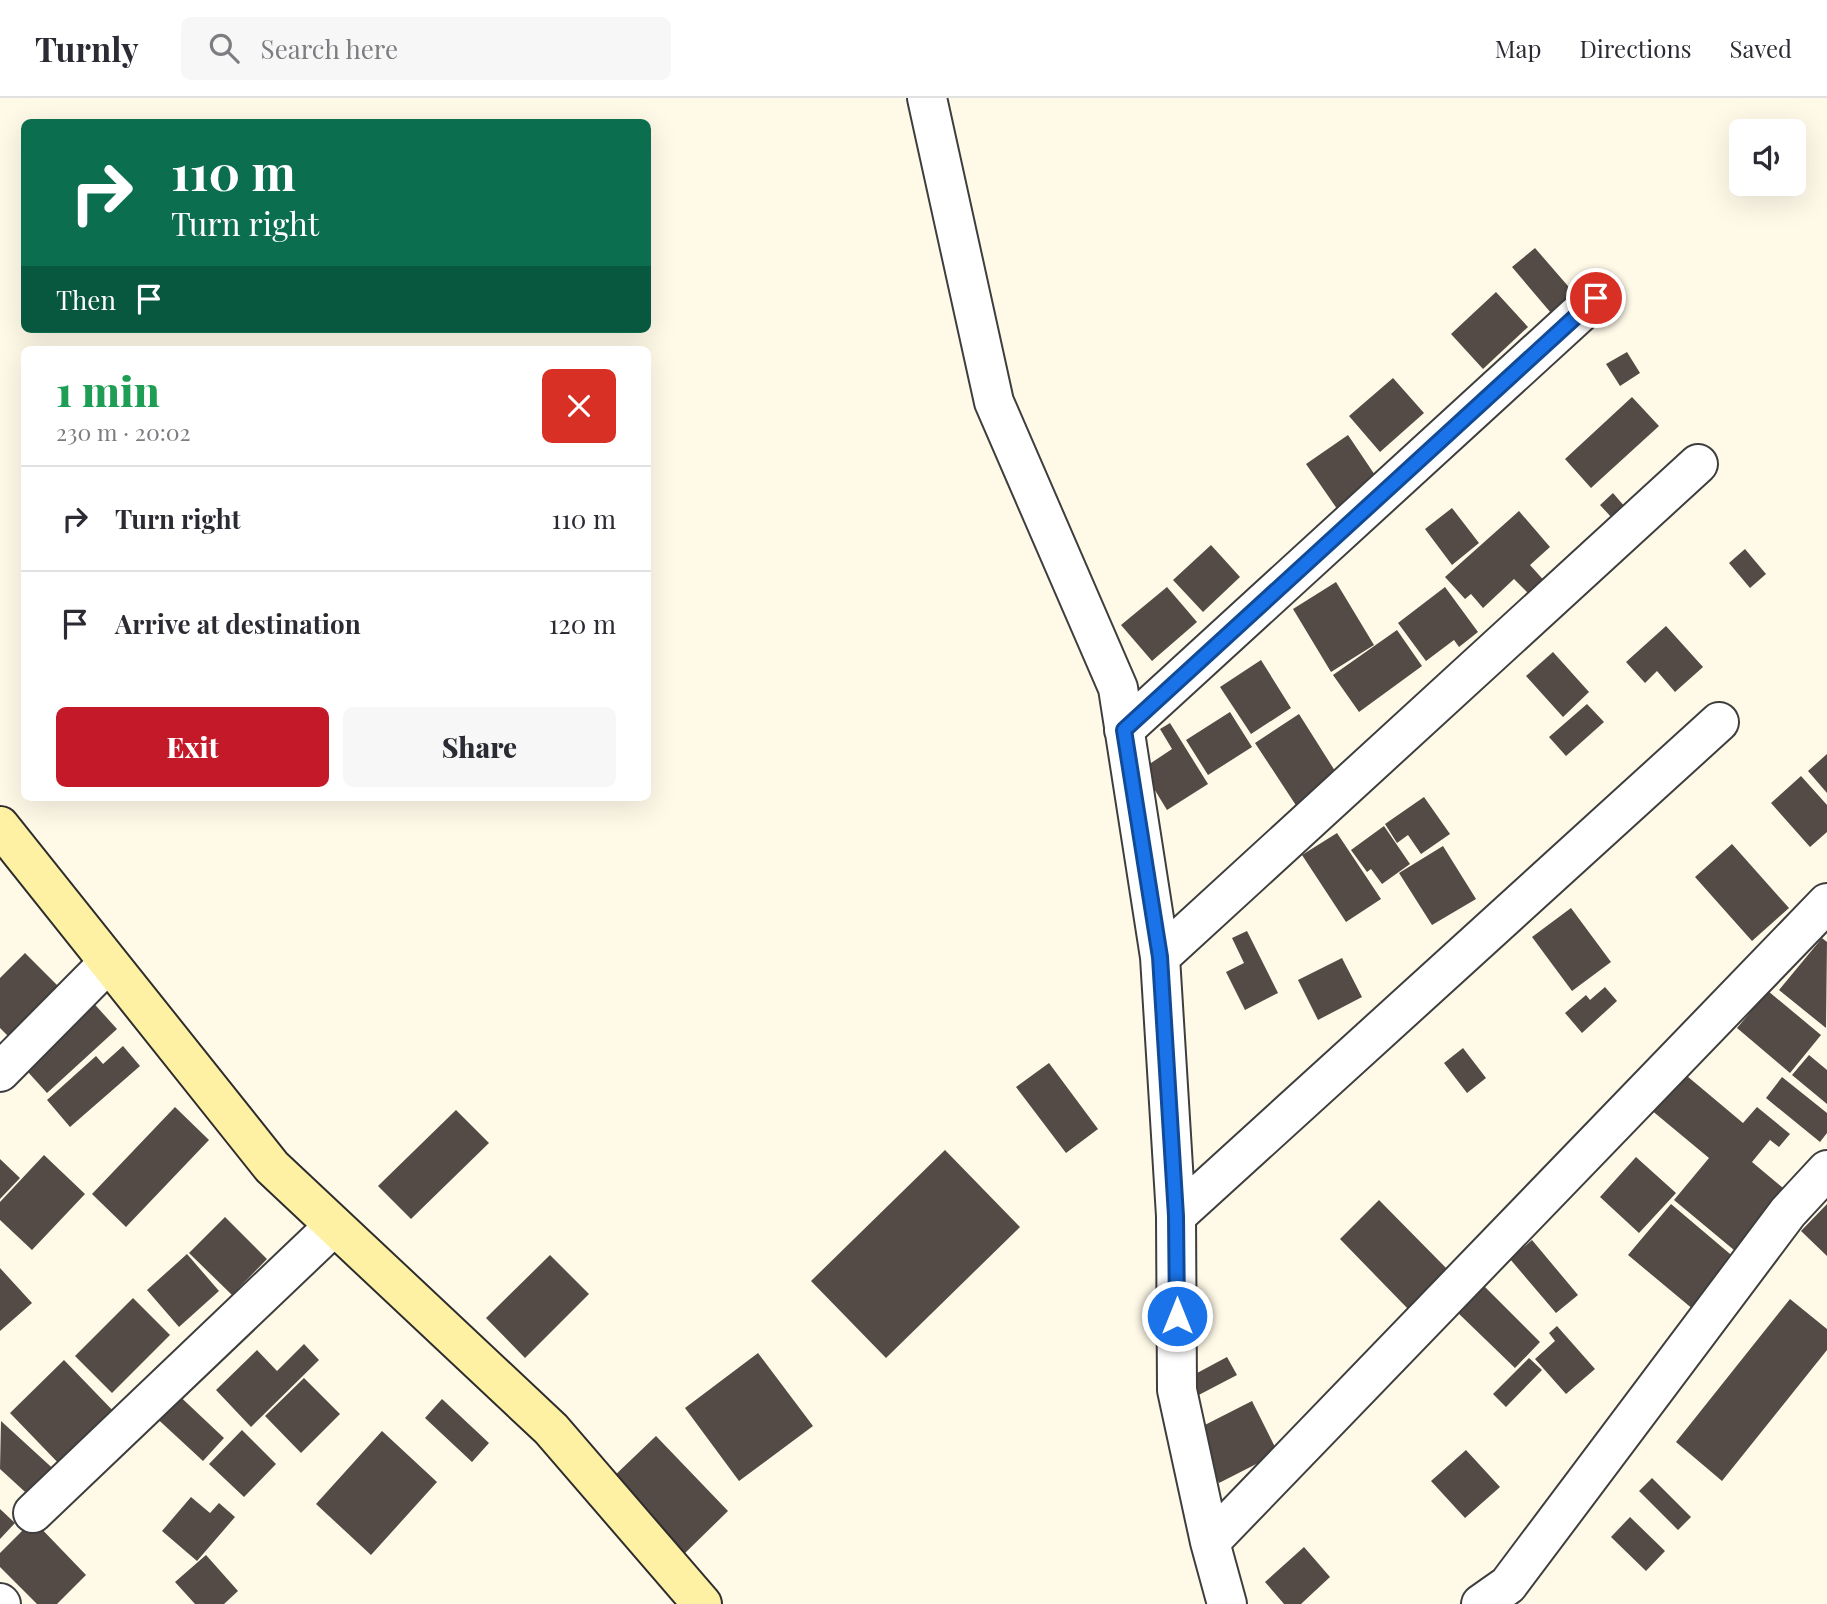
<!DOCTYPE html>
<meta charset="utf-8">
<style>
:root{--surface:#fff;--page:#f7f7f7;--text:#2b2b33;--muted:#7c7c81;--line:#e1e1e2;--accent:#c41929}
body{margin:0;font-family:"Playfair Display",serif;background:var(--page);color:var(--text);height:100vh;display:flex;flex-direction:column;font-size:26px;white-space:nowrap}
*{box-sizing:border-box;margin:0}
p{font-size:23px;color:var(--muted)}
.icon{flex:none;width:38px;height:38px;fill:none;stroke:currentColor;stroke-width:2;stroke-linecap:round;stroke-linejoin:round}
.map{position:relative;flex:1;overflow:hidden}
.details{position:absolute;left:21px;top:248px;width:630px;height:455px;display:flex;flex-direction:column;background:var(--surface);border-radius:10px;box-shadow:0 7px 28px #0002}
.details>*{flex:none}
.guide{position:absolute;left:21px;top:21px;width:630px;height:214px;border-radius:10px;box-shadow:0 7px 28px #0002;background:#0b6e4f;color:#fff;overflow:hidden}
.fabs{position:absolute;left:1729px;top:21px;display:grid;gap:14px}
.fabs a{display:grid;place-items:center;width:77px;height:77px;border-radius:10px;background:var(--surface);box-shadow:0 7px 28px #0002;font-size:35px}
.pin{position:absolute;display:grid;place-items:center;width:60px;height:60px;color:#fff;margin:-30px;border:4px solid #fff;border-radius:50%;box-shadow:0 2px 7px #0007}
.me{position:absolute;width:77px;margin:-38px;rotate:0deg;stroke-linejoin:round;filter:drop-shadow(0 0 5px #0008)}
.turn{display:flex;align-items:center;gap:24px;height:147px;padding:0 35px;font-size:32px}
.turn .icon{width:91px;height:91px;stroke-width:2.5}
.turn b{display:block;font-size:49px;line-height:60px}
.then{display:flex;align-items:center;height:66px;padding:0 35px;background:#0003;gap:14px;font-size:26px}
.round{display:grid;place-items:center;flex:none;width:74px;height:74px;border-radius:10px;background:var(--page)}
.head{display:flex;align-items:center;justify-content:space-between;height:119px;padding:0 35px}
h1{font-size:42px;font-weight:800;line-height:52px;color:#1e9e55}
.action{display:flex;gap:14px;margin-top:auto;padding:14px 35px}
.action a{flex:1;height:80px;border-radius:10px;background:var(--accent);color:#fff;font-size:28px;font-weight:800;line-height:80px;text-align:center}
.action a+a{background:var(--page);color:var(--text)}
ul{padding:0;list-style:none}
li{display:flex;align-items:center;gap:21px;height:105px;padding:0 35px;border-top:2px solid var(--line)}
li div{flex:1}
li b{display:block;font-size:26px}
li em{font-style:normal}
header{display:flex;align-items:center;gap:42px;box-sizing:border-box;height:98px;padding:0 35px;background:var(--surface);border-bottom:2px solid var(--line)}
header strong{font-size:33px}
nav{display:flex;gap:38px;margin-inline-start:auto;font-size:24px}
.search{width:490px;height:63px;background:var(--page);display:flex;align-items:center;gap:18px;box-sizing:border-box;padding:0 24px;border-radius:10px;color:var(--muted);font-size:26px}
.map>svg:first-child{display:block}
.building{fill:#544b46}
.lines{fill:none;stroke-linecap:round;stroke-linejoin:round}
.street-casing{stroke:#3e3e3e;stroke-width:42}
.secondary-casing{stroke:#2d2d2d;stroke-width:42}
.street{stroke:#fff;stroke-width:38}
.secondary{stroke:#fff1a3;stroke-width:38}
.route-casing{stroke:#114b97;stroke-width:18}
.route{stroke:#1a73e8;stroke-width:12}
</style>
<header>
<strong>Turnly</strong>
<div class="search"><svg class="icon" aria-label="search" viewBox="0 0 24 24"><circle cx="10" cy="10" r="6"/><path d="M15 15l6 6"/></svg>Search here</div>
<nav><a>Map</a><a>Directions</a><a>Saved</a></nav>
</header>
<div class="map">
<svg width="1827" height="1506" viewBox="0 0 1827 1506">
<rect width="100%" height="100%" fill="#fffae8"/>
<path class="building" d="M1535,150l39,45 -23,20 -39,-46z
M1496,194l32,35 -45,42 -32,-35z
M1627,254l13,21 -20,13 -14,-22z
M1393,280l31,35 -44,39 -31,-36z
M1632,299l27,29 -68,62 -26,-29z
M1348,337l35,52 -41,29 -36,-52z
M1613,395l12,14 -13,11 -12,-13z
M1452,410l27,35 -27,22 -27,-36z
M1519,413l31,36 -20,18 18,20 -15,13 -19,-19 -31,29 -12,-14 -6,5 -20,-22z
M1211,447l29,32 -37,35 -30,-32z
M1745,451l21,25 -16,14 -21,-25z
M1336,484l38,63 -43,27 -38,-63z
M1167,489l30,35 -45,39 -31,-36z
M1445,489l33,45 -19,15 -5,-7 -28,21 -28,-38z
M1666,528l37,41 -28,25 -18,-21 -12,12 -19,-21z
M1397,532l25,36 -63,46 -26,-37z
M1553,554l36,40 -26,25 -37,-41z
M1261,562l30,48 -40,26 -31,-47z
M1587,606l17,18 -38,34 -17,-19z
M1230,614l22,35 -44,28 -22,-35z
M1299,616l43,68 -43,28 -44,-67z
M1170,625l38,61 -41,26 -25,-41 30,-20 -12,-20z
M1827,656v39l-19,-22z
M1801,678l26,29v27l-17,15 -39,-44z
M1424,699l26,37 -29,20 -13,-19 -11,8 -12,-19z
M1384,728l26,38 -28,20 -11,-15 -4,3 -16,-22z
M1337,735l44,66 -35,23 -44,-67z
M1732,746l57,64 -37,33 -57,-64z
M1443,748l33,53 -44,26 -33,-52z
M1571,810l40,54 -39,29 -40,-54z
M1247,833l31,62 -33,17 -19,-38 18,-9 -12,-25z
M1822,840l5,4 -1,86 -47,-38z
M25,855l39,39 -50,50 -14,-14v-50z
M1342,860l20,39 -44,23 -20,-40z
M1605,889l12,14 -35,32 -17,-20 21,-18 4,5z
M1768,893l53,44 -31,38 -53,-45z
M88,899l29,32 -70,64 -29,-32z
M123,948l17,20 -70,61 -23,-27 49,-44 7,8z
M1463,950l23,30 -19,15 -23,-30z
M1809,957l18,15v34l-35,-29z
M1049,965l49,66 -32,24 -50,-66z
M1681,973l62,52 14,-16 33,27 -11,13 -9,-7 -18,22 44,37 -50,61 -72,-60 35,-42 -59,-49z
M1782,979l45,36v20l-7,9 -54,-44z
M175,1009l34,33 -83,87 -34,-33z
M456,1012l33,33 -78,76 -33,-33z
M945,1052l75,77 -134,131 -75,-77z
M44,1057l41,39 -53,56 -32,-30v-18z
M1636,1059l40,36 -37,40 -39,-36z
M0,1061l20,19 -20,21z
M1379,1102l70,71 -40,39 -69,-71z
M1671,1106l65,55 -42,51 -66,-55z
M1827,1106v52l-26,-25z
M225,1119l42,42 -35,36 -43,-42z
M1532,1142l46,55 -22,18 -46,-54z
M187,1156l32,37 -40,36 -32,-37z
M550,1157l39,39 -64,64 -39,-40z
M0,1170l32,35 -32,28z
M1482,1186l58,58 -25,26 -59,-57z
M133,1200l37,37 -58,58 -37,-37z
M1790,1201l37,30v21l-105,131 -46,-39z
M1557,1228l38,43 -29,25 -31,-35 20,-18 -6,-8z
M304,1246l15,16 -68,67 -35,-37 41,-40 20,21z
M758,1255l55,73 -74,55 -54,-73z
M1227,1259l10,18 -44,23 -9,-18z
M1529,1260l13,12 -36,37 -13,-13z
M64,1262l55,57 -54,53 -55,-57z
M304,1280l36,36 -39,39 -36,-37z
M171,1290l53,50 -21,23 -53,-49z
M442,1301l47,44 -17,19 -47,-44z
M1252,1303l26,52 -59,30 -26,-52z
M1,1323l59,54 -25,26 -35,-32z
M242,1332l34,34 -32,33 -35,-33z
M382,1333l55,51 -66,73 -55,-51z
M656,1338l72,75 -45,44 -72,-76z
M1466,1352l34,37 -35,31 -34,-37z
M1652,1380l39,39 -13,13 -39,-39z
M191,1399l19,16 9,-10 16,14 -38,44 -35,-30z
M0,1411l15,14 -15,16z
M1630,1419l35,34 -19,20 -35,-34z
M33,1422l53,55 -29,29h-20l-37,-37v-14z
M1304,1449l26,30 -29,27h-17l-19,-22z
M206,1457l32,36 -14,13h-29l-20,-22z"/>
<g class="lines">
<defs>
<path id="street" d="M927,0l67,304 124,286 42,269 16,259 1,174 33,152 17,62
M1124,632l472,-432
M1160,859l538,-493
M0,974l108,-109
M1176,1118l543,-494
M33,1415l301,-287
M1210,1444l617,-639
M0,1505l1,1
M1481,1506l27,-19 280,-373 39,-42"/>
<path id="secondary" d="M0,728l272,341 279,262 151,175"/>
</defs>
<use href="#street" class="street-casing"/>
<use href="#secondary" class="secondary-casing"/>
<use href="#street" class="street"/>
<use href="#secondary" class="secondary"/>
</g>
<g class="lines">
<defs>
<path id="route" d="M1177,1218l-1,-100 -16,-259 -36,-227 472,-432"/>
</defs>
<use href="#route" class="route-casing"/>
<use href="#route" class="route"/>
</g>
</svg>
<div class="fabs">
<a><svg class="icon" aria-label="sound" viewBox="0 0 24 24"><path d="M4 9h4l5-4v14l-5-4H4zM17 9q2 3 0 6"/></svg></a>
</div>
<div class="pin" style="left:1596px;top:200px;background:#d93025"><svg class="icon" aria-label="arrive" viewBox="0 0 24 24"><path d="M6 21V4h12l-3 4 3 4H6"/></svg></div>
<svg class="me" style="left:1177px;top:1218px" viewBox="-20 -20 40 40"><circle r="17" fill="#1a73e8" stroke="#fff" stroke-width="3"/><path d="M0-11L8 9 0 5-8 9z" fill="#fff"/></svg>
<div class="guide">
<div class="turn"><svg class="icon" aria-label="right" viewBox="0 0 24 24"><path d="M7 20v-9h11M14 6l5 5-5 5"/></svg><div><b>110 m</b>Turn right</div></div>
<div class="then">Then<svg class="icon" aria-label="arrive" viewBox="0 0 24 24"><path d="M6 21V4h12l-3 4 3 4H6"/></svg></div>
</div>
<section class="details">
<div class="head"><div><h1>1 min</h1><p>230 m · 20:02</p></div><a class="round" style="background:#d93025;color:#fff"><svg class="icon" aria-label="close" viewBox="0 0 24 24"><path d="M6 6l12 12M18 6L6 18"/></svg></a></div>
<ul>
<li><svg class="icon" aria-label="right" viewBox="0 0 24 24"><path d="M7 20v-9h11M14 6l5 5-5 5"/></svg><div><b>Turn right</b></div><em>110 m</em></li>
<li><svg class="icon" aria-label="arrive" viewBox="0 0 24 24"><path d="M6 21V4h12l-3 4 3 4H6"/></svg><div><b>Arrive at destination</b></div><em>120 m</em></li>
</ul>
<div class="action"><a>Exit</a><a>Share</a></div>
</section>
</div>
